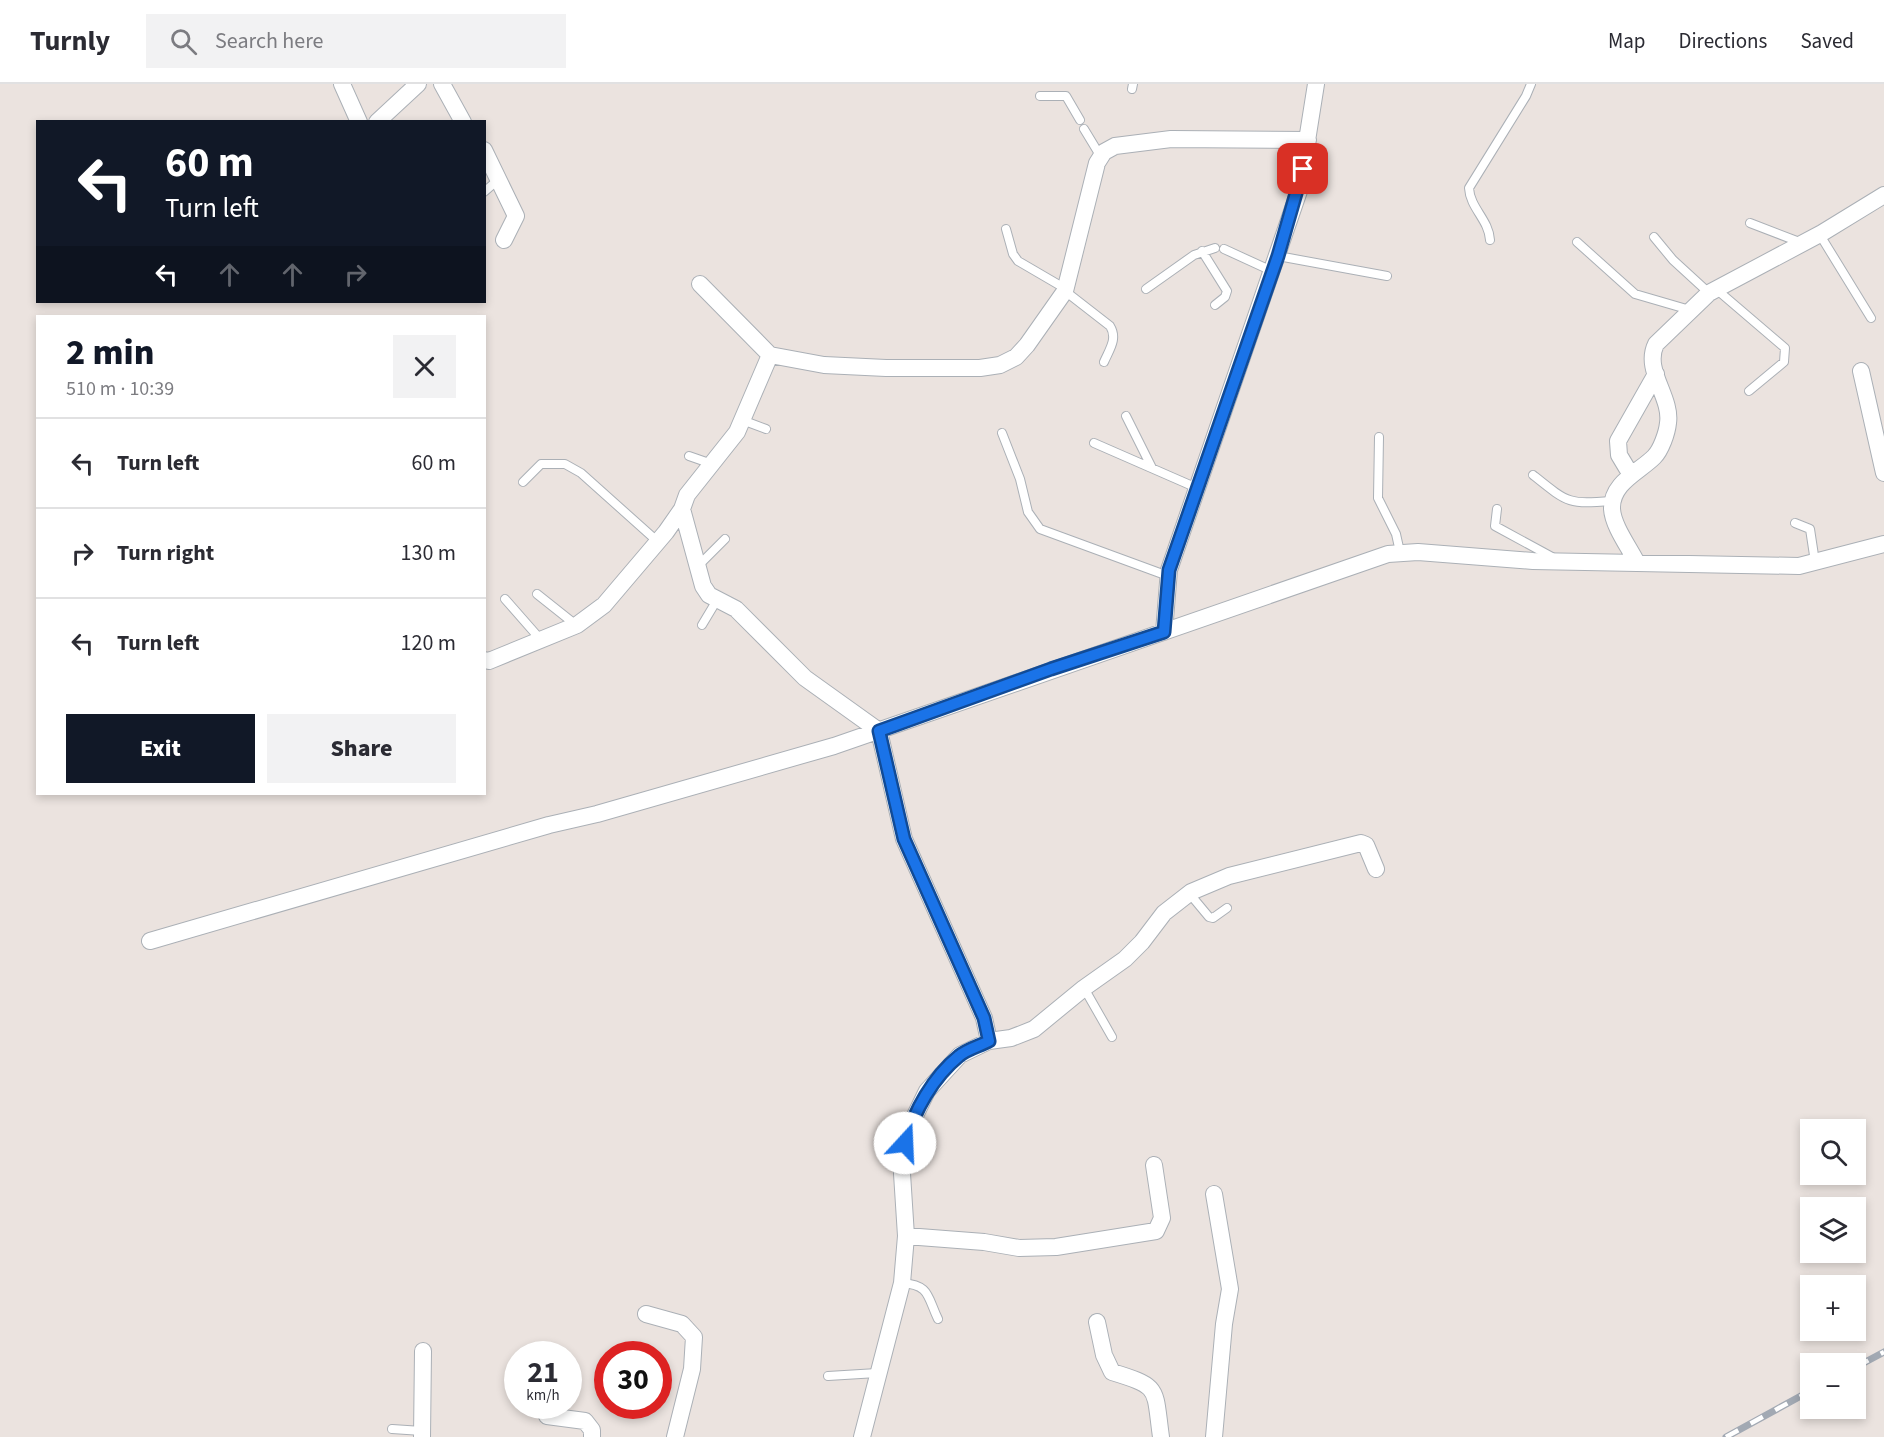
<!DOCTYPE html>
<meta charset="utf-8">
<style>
:root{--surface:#fff;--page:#f2f2f3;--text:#2b2b33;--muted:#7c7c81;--line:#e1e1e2;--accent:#111827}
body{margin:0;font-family:"Source Sans 3",sans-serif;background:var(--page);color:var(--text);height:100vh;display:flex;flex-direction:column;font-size:22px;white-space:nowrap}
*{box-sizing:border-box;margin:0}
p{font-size:20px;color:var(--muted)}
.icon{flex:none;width:33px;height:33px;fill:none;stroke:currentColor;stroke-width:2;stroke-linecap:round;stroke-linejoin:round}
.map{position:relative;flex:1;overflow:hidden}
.side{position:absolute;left:36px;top:231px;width:450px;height:480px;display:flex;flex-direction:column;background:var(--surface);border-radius:0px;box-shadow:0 3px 9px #0003}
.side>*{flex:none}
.hud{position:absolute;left:36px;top:36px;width:450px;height:183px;border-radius:0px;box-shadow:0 3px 9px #0003;background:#111827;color:#fff;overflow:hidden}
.buttons{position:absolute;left:1800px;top:1035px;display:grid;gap:12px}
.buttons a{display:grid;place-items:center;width:66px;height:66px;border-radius:0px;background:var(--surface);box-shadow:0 3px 9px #0003;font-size:30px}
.speed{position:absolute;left:504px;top:1257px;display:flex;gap:12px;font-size:30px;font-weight:700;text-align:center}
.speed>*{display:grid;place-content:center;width:78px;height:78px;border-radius:50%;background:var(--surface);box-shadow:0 3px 9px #0003;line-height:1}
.speed small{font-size:15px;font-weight:400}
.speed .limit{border:9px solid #d22;background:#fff;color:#111}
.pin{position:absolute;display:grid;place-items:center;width:51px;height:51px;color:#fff;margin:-26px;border-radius:12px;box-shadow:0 3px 9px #0006}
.me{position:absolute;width:66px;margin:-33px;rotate:20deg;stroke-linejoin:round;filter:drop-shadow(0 0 4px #0008)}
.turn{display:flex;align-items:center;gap:21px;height:126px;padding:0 30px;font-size:27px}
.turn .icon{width:78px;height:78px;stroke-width:2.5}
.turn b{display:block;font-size:42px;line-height:51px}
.lanes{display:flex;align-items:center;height:57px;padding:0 30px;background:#0003;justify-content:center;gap:30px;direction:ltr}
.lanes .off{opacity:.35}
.round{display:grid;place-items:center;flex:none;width:63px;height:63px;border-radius:0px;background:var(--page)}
.headline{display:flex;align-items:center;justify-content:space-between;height:102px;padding:0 30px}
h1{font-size:36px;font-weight:800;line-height:45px;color:var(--accent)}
.action{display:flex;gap:12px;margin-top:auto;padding:12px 30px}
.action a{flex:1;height:69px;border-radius:0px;background:var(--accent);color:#fff;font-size:24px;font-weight:800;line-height:69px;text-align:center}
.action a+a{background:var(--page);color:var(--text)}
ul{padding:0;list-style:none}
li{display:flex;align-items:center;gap:18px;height:90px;padding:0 30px;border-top:2px solid var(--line)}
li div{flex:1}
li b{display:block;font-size:22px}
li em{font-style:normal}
header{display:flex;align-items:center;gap:36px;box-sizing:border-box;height:84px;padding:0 30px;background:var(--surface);border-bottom:2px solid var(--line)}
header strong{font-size:28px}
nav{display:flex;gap:33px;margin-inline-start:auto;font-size:21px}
.search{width:420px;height:54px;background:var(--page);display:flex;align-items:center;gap:15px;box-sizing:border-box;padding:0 21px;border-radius:0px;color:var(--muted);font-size:22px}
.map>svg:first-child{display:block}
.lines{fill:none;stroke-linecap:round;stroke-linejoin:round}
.service-casing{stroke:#abb0b6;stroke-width:10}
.minor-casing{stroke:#abb0b6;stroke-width:18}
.service{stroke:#fff;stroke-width:8}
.minor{stroke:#fff;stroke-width:16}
.rail-casing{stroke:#a2a9b3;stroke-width:7}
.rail{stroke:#fff;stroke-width:4.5;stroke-dasharray:14;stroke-linecap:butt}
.route-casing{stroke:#114b97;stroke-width:15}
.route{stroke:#1a73e8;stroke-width:10}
</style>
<header>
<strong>Turnly</strong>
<div class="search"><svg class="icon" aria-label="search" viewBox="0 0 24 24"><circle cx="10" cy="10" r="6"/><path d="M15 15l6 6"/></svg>Search here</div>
<nav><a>Map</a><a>Directions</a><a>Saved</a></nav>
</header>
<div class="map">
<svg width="1884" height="1353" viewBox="0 0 1884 1353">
<rect width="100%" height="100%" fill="#ebe3df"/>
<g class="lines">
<defs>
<path id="service" d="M1132,5l1,-5
M1040,12h26l14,24
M1084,45l17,28
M484,108l15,-13
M1750,139l52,20
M1006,145l7,25 5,7 48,28
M1820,151l51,83
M1654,153l19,23 36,33
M1490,156c-1,-20 -20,-32 -21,-52l57,-92 5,-12
M1577,158l58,52 55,16
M1224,165l48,22
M1202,167l25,40 -2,6 -10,8
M1278,172l109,20
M1146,205l48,-34 21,-7
M1716,205l69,59 -1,14 -35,29
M1065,207l45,35c8,13 -1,24 -6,36
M1126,332l26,52
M742,336l24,9
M1002,349l18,46 8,33 12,17 128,47
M1379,353l-1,61 18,36 4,18
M1094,359l103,45
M689,372l23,8
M1533,391c36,29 35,29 80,26
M523,398l18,-18h24l16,9 76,68
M1497,425l-2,17 57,31
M1795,439l15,6 5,33
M698,482l27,-27
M537,510l39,31
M505,515l36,41
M702,541l15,-25
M1189,809l20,24 4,1 14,-10
M1084,904l28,49
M902,1199c28,2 25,13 36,36
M828,1292l49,-3
M392,1345l30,2"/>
<path id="minor" d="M342,0l17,38
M442,0l21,38
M377,38l41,-38
M484,66l32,66 -12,24
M700,200l70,71 54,10 62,3h94l20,-3 16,-8 11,-12 38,-54 32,-128 7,-11 11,-6 56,-7 137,1
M1861,287l23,102
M1631,391l-12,-20 -1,-14 38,-67
M682,425l21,77 6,9 27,14 69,69 74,53 25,108 80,179 5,23 -29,14 -33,36 -18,37 -8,30 5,78 -4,47 -40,154
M1637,479c-8,-16 -24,-37 -25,-54 -1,-26 27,-37 42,-52 7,-7 13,-24 14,-34 4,-26 -25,-53 -12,-79l53,-51 113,-60 62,-38
M1164,548l5,-62 130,-379 17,-107
M484,576l5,1 88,-36 27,-20 62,-73 16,-23 5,-14 50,-63 33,-77
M150,857l399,-116 48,-11 237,-68 554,-192 30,-2 115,9 266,5 85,-22
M989,957l22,-3 23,-9 50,-41 41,-29 17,-17 22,-29 27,-21 38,-16 132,-33 5,2 10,24
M1214,1110l16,95 -6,35 -10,113
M906,1152l78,6 35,6 37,-1 100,-16 6,-13 -8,-53
M646,1230l36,10 12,13 -2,32 -17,68
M1097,1238l7,33 8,17c49,15 42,15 49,65
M547,1332l38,5 7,9v7
M422,1353l1,-86"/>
</defs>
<use href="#service" class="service-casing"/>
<use href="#minor" class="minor-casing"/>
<use href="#service" class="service"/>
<use href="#minor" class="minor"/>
<defs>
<path id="rail" d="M1856,1283l28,-15
M1726,1353l84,-46"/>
</defs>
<use href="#rail" class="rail-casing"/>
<use href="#rail" class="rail"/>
</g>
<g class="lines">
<defs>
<path id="route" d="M905,1059c9,-32 28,-66 54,-87 8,-7 21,-10 30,-15l-5,-23 -80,-179 -25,-108 172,-62 113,-37 5,-62 109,-314 25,-87"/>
</defs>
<use href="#route" class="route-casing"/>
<use href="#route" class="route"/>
</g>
</svg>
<div class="buttons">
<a><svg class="icon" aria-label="search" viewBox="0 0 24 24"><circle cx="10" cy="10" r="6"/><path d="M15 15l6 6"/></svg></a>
<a><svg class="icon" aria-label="layers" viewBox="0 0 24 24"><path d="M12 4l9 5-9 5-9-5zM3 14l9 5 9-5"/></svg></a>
<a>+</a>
<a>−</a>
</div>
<div class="speed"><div>21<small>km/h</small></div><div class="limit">30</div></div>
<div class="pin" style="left:1303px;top:85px;background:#d93025"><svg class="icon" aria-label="arrive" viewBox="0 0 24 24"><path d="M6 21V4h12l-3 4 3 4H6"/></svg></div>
<svg class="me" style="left:905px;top:1059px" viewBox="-20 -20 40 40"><circle r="19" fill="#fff"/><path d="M0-13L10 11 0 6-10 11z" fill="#1a73e8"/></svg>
<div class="hud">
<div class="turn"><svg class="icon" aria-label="left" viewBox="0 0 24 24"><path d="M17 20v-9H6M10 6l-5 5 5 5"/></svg><div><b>60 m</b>Turn left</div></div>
<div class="lanes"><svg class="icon" aria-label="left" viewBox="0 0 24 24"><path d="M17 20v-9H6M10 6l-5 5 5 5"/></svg><svg class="icon off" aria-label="ahead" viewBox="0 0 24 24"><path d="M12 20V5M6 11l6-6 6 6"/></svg><svg class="icon off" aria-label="ahead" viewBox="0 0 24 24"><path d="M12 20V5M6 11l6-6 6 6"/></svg><svg class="icon off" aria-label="right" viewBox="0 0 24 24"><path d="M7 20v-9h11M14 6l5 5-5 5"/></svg></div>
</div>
<section class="side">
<div class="headline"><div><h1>2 min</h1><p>510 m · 10:39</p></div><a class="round"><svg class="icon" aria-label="close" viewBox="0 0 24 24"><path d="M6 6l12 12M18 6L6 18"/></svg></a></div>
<ul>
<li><svg class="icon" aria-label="left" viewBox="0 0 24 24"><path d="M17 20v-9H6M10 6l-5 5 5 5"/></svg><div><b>Turn left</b></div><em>60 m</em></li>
<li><svg class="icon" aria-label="right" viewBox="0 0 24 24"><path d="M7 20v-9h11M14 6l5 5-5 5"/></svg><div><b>Turn right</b></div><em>130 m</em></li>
<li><svg class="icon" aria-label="left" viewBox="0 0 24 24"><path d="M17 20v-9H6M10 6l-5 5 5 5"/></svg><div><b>Turn left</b></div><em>120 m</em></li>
</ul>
<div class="action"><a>Exit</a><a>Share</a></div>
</section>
</div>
